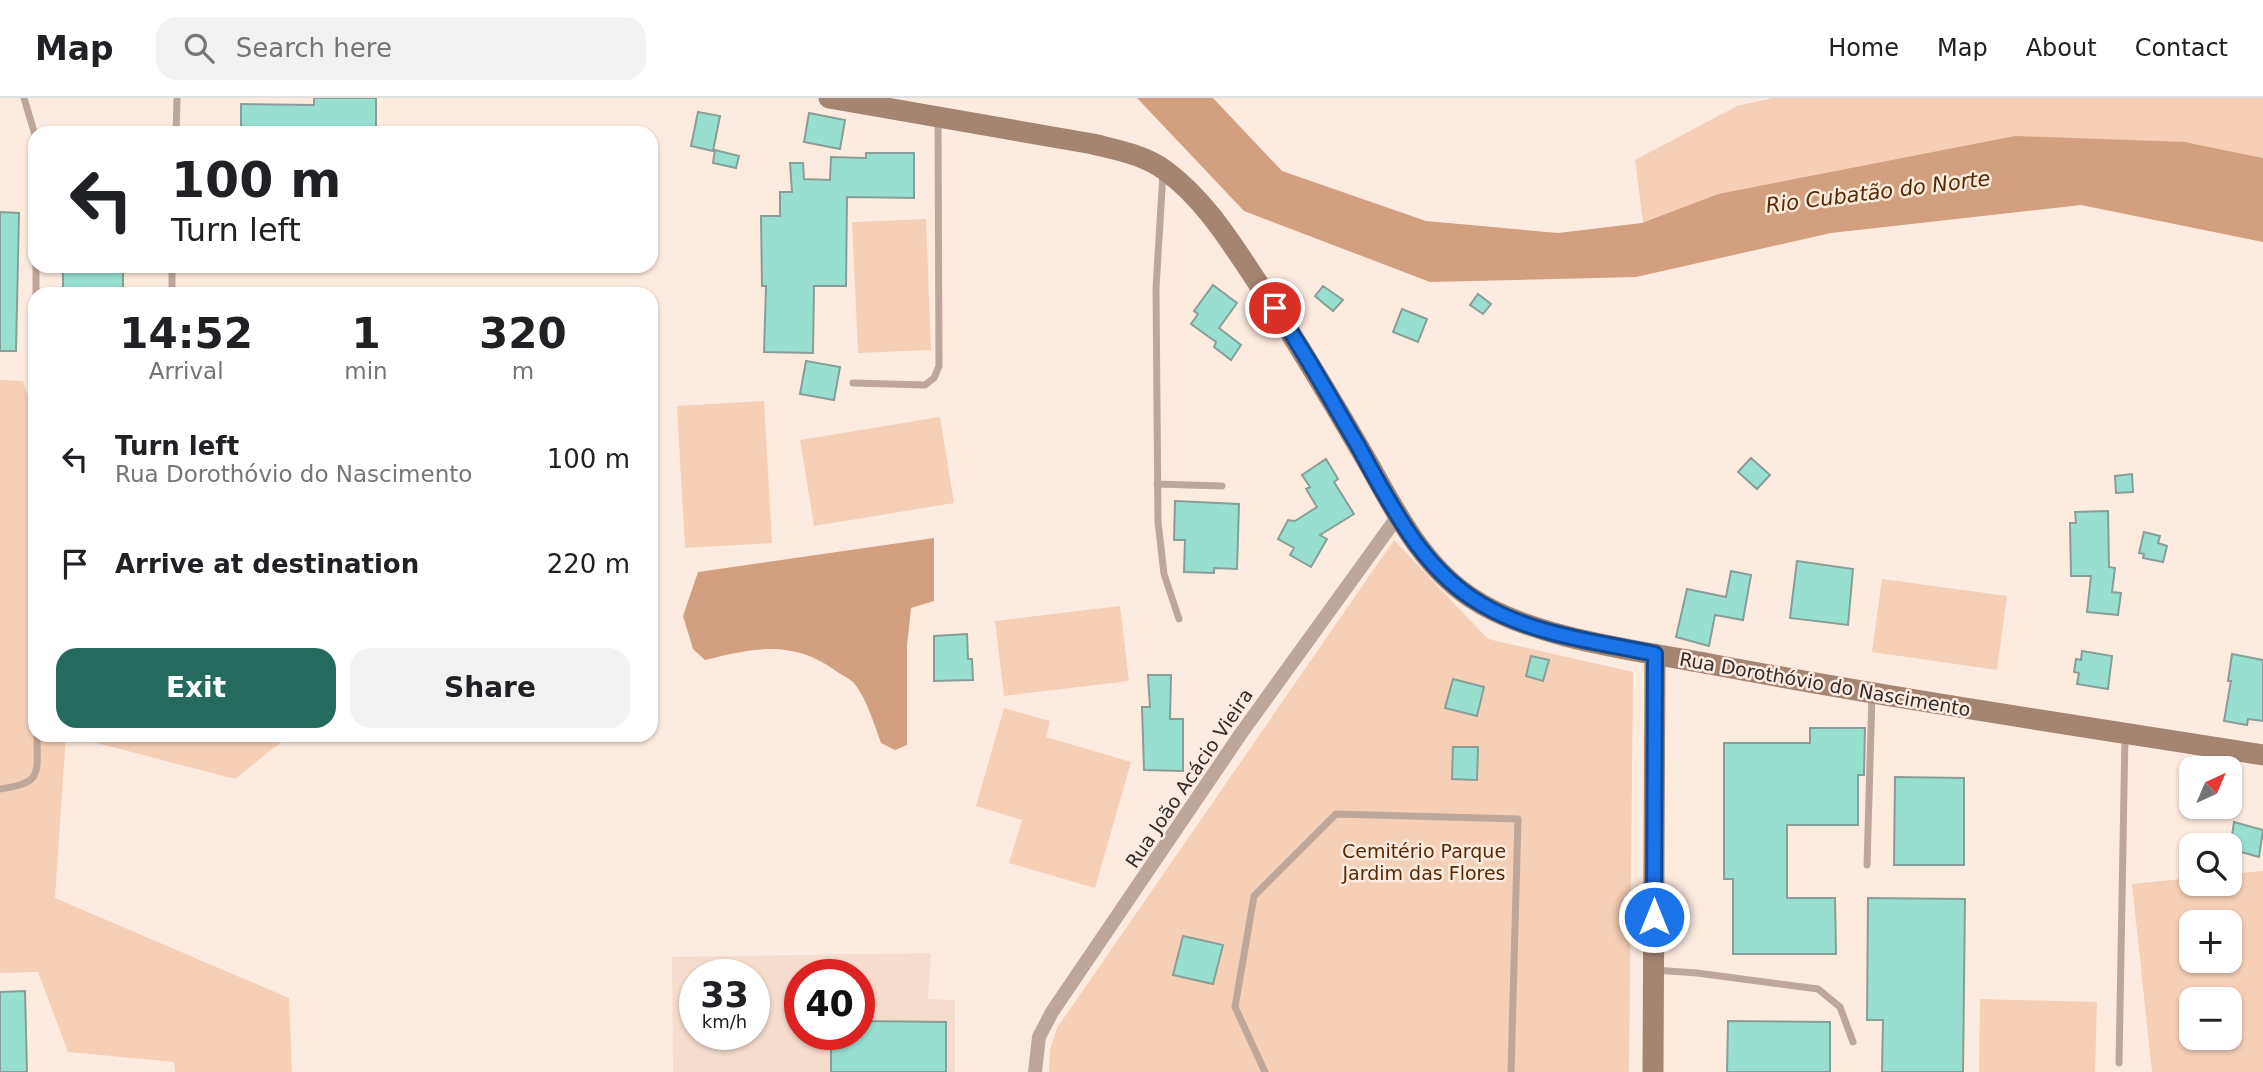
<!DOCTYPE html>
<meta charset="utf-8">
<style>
:root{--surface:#fff;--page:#f2f2f2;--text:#202124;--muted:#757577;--line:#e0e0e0;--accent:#246a5d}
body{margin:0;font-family:"DejaVu Sans",sans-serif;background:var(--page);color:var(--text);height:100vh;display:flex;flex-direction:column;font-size:26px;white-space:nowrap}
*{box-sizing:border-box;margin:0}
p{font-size:23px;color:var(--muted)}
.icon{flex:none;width:38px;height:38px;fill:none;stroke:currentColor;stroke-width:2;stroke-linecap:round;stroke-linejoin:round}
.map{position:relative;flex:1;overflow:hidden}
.sheet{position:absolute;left:28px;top:189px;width:630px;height:455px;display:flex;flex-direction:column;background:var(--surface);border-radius:21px;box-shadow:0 2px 5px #0004}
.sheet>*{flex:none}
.banner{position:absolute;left:28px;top:28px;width:630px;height:147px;border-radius:21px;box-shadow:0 2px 5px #0004;background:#fff;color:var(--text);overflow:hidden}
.needle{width:46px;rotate:44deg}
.fabs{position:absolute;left:2179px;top:658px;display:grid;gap:14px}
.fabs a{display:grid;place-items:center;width:63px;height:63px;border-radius:14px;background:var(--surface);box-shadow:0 2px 5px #0004;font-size:35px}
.speed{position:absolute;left:679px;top:861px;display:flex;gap:14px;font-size:35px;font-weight:700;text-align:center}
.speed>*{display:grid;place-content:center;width:91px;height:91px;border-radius:50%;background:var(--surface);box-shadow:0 2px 5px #0004;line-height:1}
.speed small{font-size:18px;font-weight:400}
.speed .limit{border:10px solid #d22;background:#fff;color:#111}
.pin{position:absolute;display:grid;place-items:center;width:60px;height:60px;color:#fff;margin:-30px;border:4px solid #fff;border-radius:50%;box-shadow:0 2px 7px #0007}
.me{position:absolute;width:77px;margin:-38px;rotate:0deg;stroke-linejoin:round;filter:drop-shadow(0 0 5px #0008)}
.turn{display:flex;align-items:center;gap:24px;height:147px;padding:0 28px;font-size:32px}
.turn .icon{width:91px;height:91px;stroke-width:2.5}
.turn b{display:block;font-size:49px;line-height:60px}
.eta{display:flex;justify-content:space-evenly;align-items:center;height:119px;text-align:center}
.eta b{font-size:42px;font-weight:600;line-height:49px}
.primary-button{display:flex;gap:14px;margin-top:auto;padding:14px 28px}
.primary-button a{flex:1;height:80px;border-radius:21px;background:var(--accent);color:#fff;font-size:28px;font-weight:600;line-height:80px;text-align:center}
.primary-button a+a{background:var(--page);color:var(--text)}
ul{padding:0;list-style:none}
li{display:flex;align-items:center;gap:21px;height:105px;padding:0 28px}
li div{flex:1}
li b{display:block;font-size:26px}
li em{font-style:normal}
header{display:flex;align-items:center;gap:42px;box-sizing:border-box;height:98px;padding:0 35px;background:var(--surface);border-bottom:2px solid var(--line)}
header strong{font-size:33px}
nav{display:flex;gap:38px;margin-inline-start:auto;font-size:24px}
.search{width:490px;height:63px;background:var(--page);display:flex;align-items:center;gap:18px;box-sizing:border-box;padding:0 24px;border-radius:21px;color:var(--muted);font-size:26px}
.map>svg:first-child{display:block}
.built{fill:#f6dccd;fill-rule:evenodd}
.green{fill:#f6cfb7;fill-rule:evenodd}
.water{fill:#d29f80}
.building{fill:#98dfcf;stroke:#889e98;stroke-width:2}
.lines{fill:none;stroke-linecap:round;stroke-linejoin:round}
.lane{stroke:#bea799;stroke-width:7}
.street{stroke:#bea799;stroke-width:14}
.secondary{stroke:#a58470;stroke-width:21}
.route-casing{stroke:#114b97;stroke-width:18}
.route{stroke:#1a73e8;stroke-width:12}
.labels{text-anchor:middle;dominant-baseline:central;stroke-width:5;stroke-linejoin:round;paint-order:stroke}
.street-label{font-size:19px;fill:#322b27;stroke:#feebe0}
.park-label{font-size:19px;fill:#572801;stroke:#feebe0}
.water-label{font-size:21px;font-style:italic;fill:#572901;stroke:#feebe0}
</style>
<header>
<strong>Map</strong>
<div class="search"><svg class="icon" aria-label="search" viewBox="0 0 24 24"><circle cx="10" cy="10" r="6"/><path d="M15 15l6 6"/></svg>Search here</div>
<nav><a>Home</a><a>Map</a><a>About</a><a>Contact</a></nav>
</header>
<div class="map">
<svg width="2263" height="974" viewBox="0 0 2263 974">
<rect width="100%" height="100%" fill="#feebe0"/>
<path class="built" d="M931,855l-3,46 27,1v72h-282l-1,-115zM695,877h59v59h-59zM800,877h59v59h-59z"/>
<path class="green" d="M1772,0h491v60l-78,-16 -467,52 -75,29 -8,-63 102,-54z
M926,121l5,131 -73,3 -6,-131z
M0,282l23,1 12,37v317h255l-55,44 -169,-44 -11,163 234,100 3,74h-117l-1,-10 -106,-10 -30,-80 -38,1z
M764,303l8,142 -87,5 -8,-142z
M940,319l14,86 -140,23 -14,-86z
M1394,442l94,99 145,33 -4,400h-580l1,-23 7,-21z
M1882,481l125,17 -10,74 -125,-18z
M1120,508l9,75 -125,15 -9,-75z
M1004,610l46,13 -4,16 85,25 -36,126 -86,-25 13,-43 -46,-14z
M2263,773v201h-111l-20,-188 59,-6v6h39v-10zM2191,824h39v39h-39zM2230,901v39h-39v-39z
M1980,901l117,3 -2,70h-116z"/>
<path class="water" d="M1137,0h76l69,73 144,50 132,12 84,-10 76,-29 297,-58 170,6 78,16v84l-182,-37 -250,28 -195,44 -206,5 -186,-71z
M934,440v63l-23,7 -4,38v99l-12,5 -14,-7c-7,-19 -14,-44 -27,-60 -5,-5 -13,-8 -18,-12 -44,-32 -82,-23 -131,-11l-12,-11 -10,-33 15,-44z"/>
<path class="building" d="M314,0h62v35h-135v-29l73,1z
M698,14l22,4 -7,35 -22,-5z
M809,15l36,7 -5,29 -36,-7z
M715,52l24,6 -3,12 -23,-5z
M866,55h48v45l-67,-1 -1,89h-32l-1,67 -49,-1 2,-66h-4l-1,-70h19v-24h12l-2,-29h13l1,16 26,1 1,-23 35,1z
M0,114l19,1 -3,138h-16z
M63,168h60v28h-60z
M1213,187l24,18 -18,25 22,17 -10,15 -17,-13 2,-5 -25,-18 7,-10 -4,-3z
M1323,188l20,14 -10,11 -18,-15z
M1478,196l13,10 -8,10 -13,-9z
M1402,211l25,10 -9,23 -25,-10z
M806,263l34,6 -6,33 -34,-6z
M1751,360l19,17 -13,14 -19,-17z
M1326,361l12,20 -4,3 20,32 -34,21 7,4 -16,28 -21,-12 4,-7 -16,-9 10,-19 7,1 22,-14 -11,-18 4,-2 -8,-12z
M2132,376l1,18 -17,1 -1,-17z
M1175,403l64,3 -2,65 -23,-1v5l-30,-1 1,-32h-11z
M2108,413l1,56 6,1 -3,24 9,1 -3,22 -31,-3 4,-36h-20l-1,-53h6l-1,-11z
M2144,434l16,4 -2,7 9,3 -4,16 -20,-4 1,-4 -5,-1z
M1797,463l56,8 -5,56 -58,-7z
M1731,473l20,4 -8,45 -28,-5 -6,31 -33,-9 11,-48 39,8z
M967,536l1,25h4l1,21 -39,1v-45z
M2082,553l30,5 -4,33 -31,-5 2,-11 -5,-1 2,-13 5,1z
M2232,556l31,6v61l-15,-2 -1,6 -23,-4 7,-40h-3z
M1531,558l18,4 -6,21 -17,-5z
M1148,577h23l-1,44h13v52l-39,-1 -2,-63h8z
M1453,581l31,8 -7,29 -32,-8z
M1810,630h55l-1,47h-6v50h-71v73h48l1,56h-103v-75h-9v-136h86z
M1453,649h25l-1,33 -25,-1z
M1895,679l69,1v87h-70z
M2234,724l29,8 -4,27 -29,-8z
M1868,800l97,1 -2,173h-81l1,-52h-16z
M1183,838l40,9 -10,39 -40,-9z
M25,893l2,81h-27v-80z
M859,923l87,1v50h-115v-38h28z
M1728,923l102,1v50h-103z"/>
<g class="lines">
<path class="lane" d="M24,0l11,37
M176,35l1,-35
M1163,75l-7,115 2,234 6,52 15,45
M36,168v28
M172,196v-28
M853,285l72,2 9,-7 5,-12 -1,-245
M1157,386l65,2
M0,691c43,-6 37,-15 37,-54
M1867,767l5,-170
M1654,872l43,3 121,16 22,18 13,35
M2119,965l6,-328
M1265,974l-30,-65 19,-111 82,-82 182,5 -7,253"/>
<path class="street" d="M1035,974l4,-35 13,-25 190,-280 156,-216"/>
<path class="secondary" d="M829,0l264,46c24,6 52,11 73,27 38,28 64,70 90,109 41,61 78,124 115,188 26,47 53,98 99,129 61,42 172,54 245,68 182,34 365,61 548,90
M1653,974l2,-418"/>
</g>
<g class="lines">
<defs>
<path id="route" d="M1275,210c30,44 55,90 82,136 33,59 64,126 126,161 51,30 115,37 172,49l-1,263"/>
</defs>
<use href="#route" class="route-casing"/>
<use href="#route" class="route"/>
</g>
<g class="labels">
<g class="street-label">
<text transform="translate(1825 586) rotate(10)">Rua Dorothóvio do Nascimento</text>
<text transform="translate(1189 680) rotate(-56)">Rua João Acácio Vieira</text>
</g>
<g class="park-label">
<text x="1424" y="753">Cemitério Parque<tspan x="1424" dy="22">Jardim das Flores</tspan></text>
</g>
<g class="water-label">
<text transform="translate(1878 94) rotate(-7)">Rio Cubatão do Norte</text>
</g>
</g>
</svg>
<div class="fabs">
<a><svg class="needle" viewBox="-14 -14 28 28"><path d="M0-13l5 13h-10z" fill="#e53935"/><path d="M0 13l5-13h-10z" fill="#757577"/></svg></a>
<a><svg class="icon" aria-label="search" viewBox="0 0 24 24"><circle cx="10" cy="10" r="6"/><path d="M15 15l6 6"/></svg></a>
<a>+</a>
<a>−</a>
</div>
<div class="speed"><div>33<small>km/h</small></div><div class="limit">40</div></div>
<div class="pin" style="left:1275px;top:210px;background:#d93025"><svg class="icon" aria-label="arrive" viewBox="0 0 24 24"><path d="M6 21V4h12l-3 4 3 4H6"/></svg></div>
<svg class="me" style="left:1654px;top:819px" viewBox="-20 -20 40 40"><circle r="17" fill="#1a73e8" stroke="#fff" stroke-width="3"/><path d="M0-11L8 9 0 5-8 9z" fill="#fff"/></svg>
<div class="banner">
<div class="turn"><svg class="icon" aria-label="left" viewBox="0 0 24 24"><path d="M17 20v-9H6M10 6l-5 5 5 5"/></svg><div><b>100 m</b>Turn left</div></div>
</div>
<section class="sheet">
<div class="eta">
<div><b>14:52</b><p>Arrival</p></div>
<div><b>1</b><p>min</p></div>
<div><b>320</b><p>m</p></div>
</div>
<ul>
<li><svg class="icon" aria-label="left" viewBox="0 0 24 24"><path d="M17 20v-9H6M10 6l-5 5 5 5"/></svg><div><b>Turn left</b><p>Rua Dorothóvio do Nascimento</p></div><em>100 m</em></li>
<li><svg class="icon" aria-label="arrive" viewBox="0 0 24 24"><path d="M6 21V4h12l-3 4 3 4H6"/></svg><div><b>Arrive at destination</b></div><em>220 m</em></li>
</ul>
<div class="primary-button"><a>Exit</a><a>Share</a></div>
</section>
</div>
